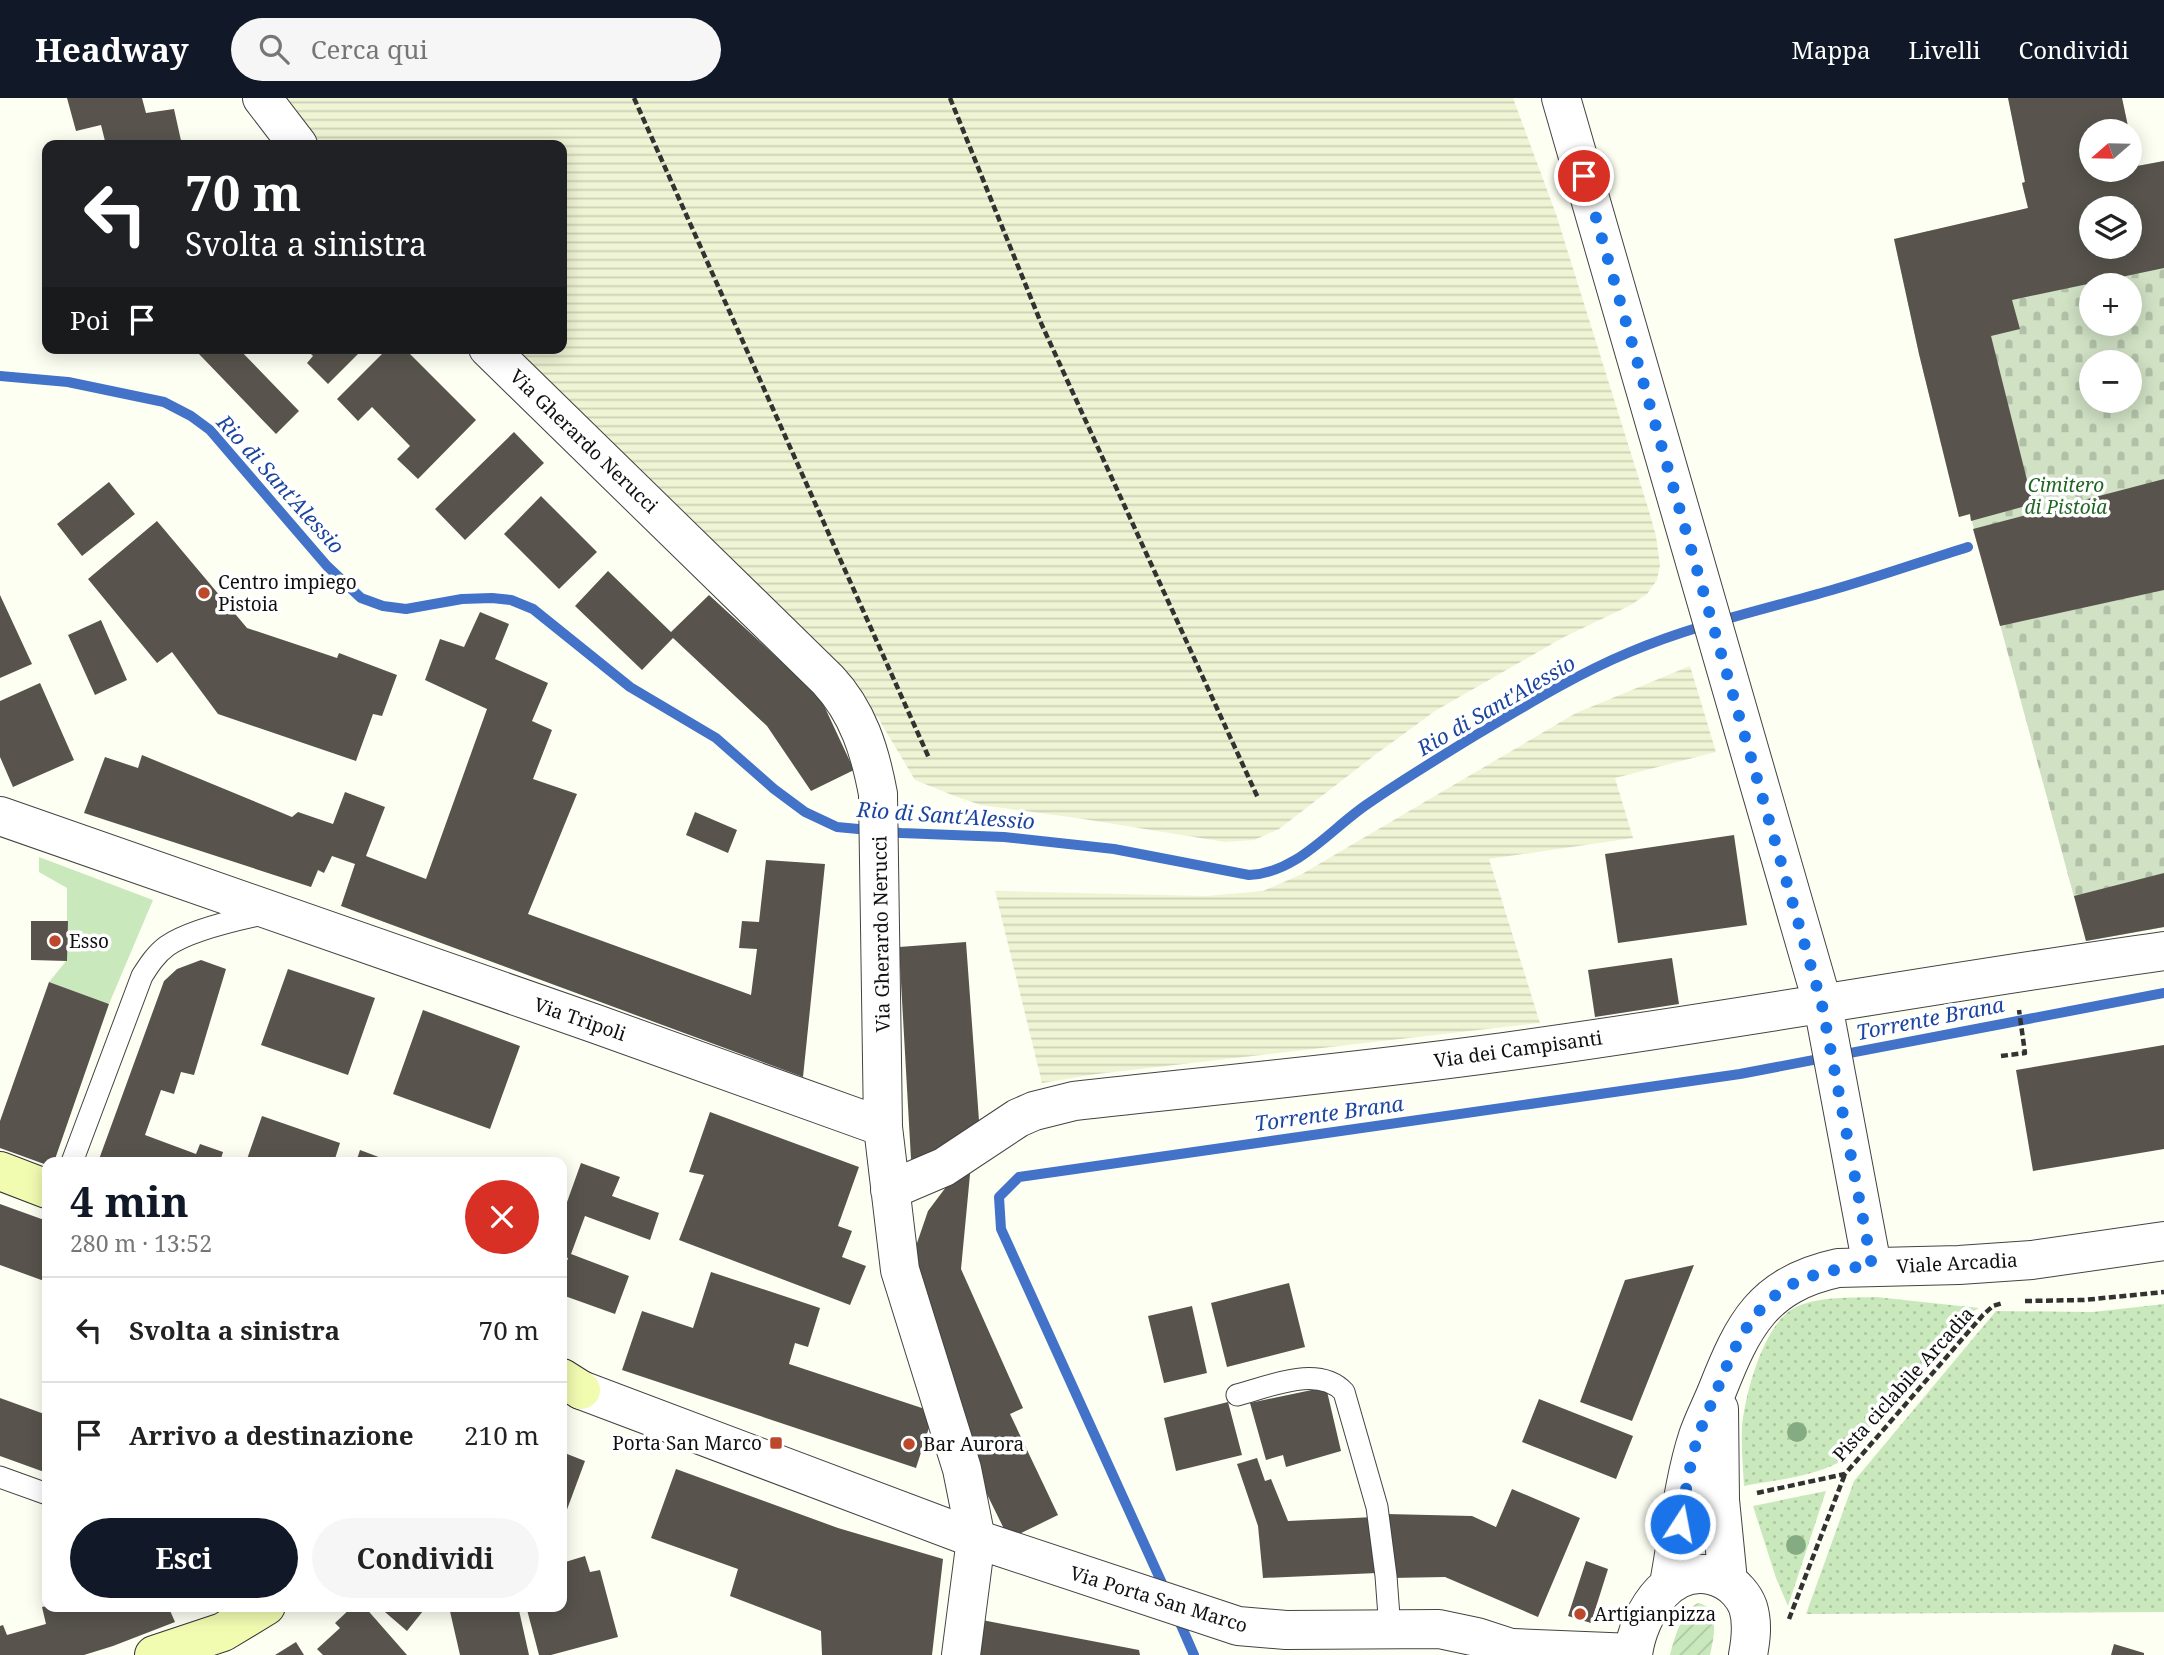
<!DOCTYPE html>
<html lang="it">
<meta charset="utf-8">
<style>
:root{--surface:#fff;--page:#f6f6f6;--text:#222;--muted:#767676;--line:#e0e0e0;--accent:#111827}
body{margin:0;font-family:"Noto Serif",serif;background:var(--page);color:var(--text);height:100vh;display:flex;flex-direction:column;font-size:26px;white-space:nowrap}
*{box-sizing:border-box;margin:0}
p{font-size:23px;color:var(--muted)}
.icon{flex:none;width:38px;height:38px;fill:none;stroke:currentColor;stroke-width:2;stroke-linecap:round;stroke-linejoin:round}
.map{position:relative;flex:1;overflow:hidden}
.side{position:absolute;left:42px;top:1059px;width:525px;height:455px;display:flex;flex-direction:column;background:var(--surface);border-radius:14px;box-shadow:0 4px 18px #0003}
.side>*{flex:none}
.banner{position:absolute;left:42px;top:42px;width:525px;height:214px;border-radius:14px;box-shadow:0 4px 18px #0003;background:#202124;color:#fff;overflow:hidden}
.needle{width:46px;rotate:250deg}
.buttons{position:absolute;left:2079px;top:21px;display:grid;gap:14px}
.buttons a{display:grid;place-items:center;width:63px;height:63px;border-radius:50%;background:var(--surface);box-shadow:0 4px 18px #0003;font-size:35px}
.pin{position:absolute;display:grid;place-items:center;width:60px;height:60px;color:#fff;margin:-30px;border:4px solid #fff;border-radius:50%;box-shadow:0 2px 7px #0007}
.me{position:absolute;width:77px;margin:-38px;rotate:11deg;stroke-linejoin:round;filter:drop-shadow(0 0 5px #0008)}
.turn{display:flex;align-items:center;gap:24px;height:147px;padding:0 28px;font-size:32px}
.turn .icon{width:91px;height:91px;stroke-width:2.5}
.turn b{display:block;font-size:49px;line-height:60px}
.then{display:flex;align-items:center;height:66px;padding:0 28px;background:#0003;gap:14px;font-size:26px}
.round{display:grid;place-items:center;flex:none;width:74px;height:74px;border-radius:37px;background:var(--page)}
.overview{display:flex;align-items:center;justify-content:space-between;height:119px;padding:0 28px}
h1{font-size:42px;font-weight:700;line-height:52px;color:var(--accent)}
.cta{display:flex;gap:14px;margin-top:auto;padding:14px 28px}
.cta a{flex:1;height:80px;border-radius:42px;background:var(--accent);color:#fff;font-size:28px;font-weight:700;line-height:80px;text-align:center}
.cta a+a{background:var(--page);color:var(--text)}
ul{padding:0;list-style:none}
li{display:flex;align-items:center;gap:21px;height:105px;padding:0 28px;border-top:2px solid var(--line)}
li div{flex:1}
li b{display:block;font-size:26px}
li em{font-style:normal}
header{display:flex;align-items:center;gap:42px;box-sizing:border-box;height:98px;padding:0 35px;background:var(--accent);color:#fff}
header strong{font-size:33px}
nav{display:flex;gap:38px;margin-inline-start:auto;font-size:24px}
.search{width:490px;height:63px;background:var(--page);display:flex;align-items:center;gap:18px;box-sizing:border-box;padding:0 24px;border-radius:38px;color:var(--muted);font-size:26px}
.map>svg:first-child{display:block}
.farmland{fill:url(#farmland-rules)}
.grass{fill:url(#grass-dots)}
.cemetery{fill:url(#cemetery-stones);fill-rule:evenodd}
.park{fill:#c9e9bd}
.garden{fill:url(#garden-furrows)}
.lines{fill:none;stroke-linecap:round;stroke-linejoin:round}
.stream{stroke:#4372c9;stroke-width:10}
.building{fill:#58544d;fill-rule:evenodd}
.service-casing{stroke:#434343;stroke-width:23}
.minor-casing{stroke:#434343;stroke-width:40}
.tertiary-casing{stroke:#434343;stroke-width:40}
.secondary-casing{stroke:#323232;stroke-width:40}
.path{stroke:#323232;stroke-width:4.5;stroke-dasharray:7 3.5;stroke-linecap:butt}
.service{stroke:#fff;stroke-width:21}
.minor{stroke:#fff;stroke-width:38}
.tertiary{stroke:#fff;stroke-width:38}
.secondary{stroke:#f2fcb1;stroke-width:38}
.tree{fill:#84ab81}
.route{stroke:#1a73e8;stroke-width:12;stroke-dasharray:0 21.6}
.poi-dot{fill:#bc492c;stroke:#fff;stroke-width:2.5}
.labels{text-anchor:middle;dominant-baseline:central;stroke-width:7;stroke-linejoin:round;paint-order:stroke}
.street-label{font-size:19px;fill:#101010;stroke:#fff}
.park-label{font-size:19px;font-style:italic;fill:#216724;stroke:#fff}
.poi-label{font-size:19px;fill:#101010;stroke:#fff;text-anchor:start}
.water-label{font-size:21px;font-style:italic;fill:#1c459f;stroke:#fff}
</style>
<header>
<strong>Headway</strong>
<div class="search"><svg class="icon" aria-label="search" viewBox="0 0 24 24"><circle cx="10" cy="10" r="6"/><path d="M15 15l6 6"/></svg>Cerca qui</div>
<nav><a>Mappa</a><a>Livelli</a><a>Condividi</a></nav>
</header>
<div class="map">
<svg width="2164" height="1557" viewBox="0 0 2164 1557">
<defs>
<pattern id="farmland-rules" width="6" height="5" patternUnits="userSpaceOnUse" patternTransform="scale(1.75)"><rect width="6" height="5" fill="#eff4d4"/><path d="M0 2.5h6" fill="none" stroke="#ccd0b5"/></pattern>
<pattern id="grass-dots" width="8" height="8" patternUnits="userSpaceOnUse" patternTransform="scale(1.75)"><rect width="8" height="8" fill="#c9e9bd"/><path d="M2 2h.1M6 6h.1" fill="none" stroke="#acc7a1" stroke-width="1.8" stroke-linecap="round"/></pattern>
<pattern id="cemetery-stones" width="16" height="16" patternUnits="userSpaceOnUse" patternTransform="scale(1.75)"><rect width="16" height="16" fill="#d0e1c4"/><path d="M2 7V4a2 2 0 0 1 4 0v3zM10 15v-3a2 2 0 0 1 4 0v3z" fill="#b2c0a7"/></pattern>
<pattern id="garden-furrows" width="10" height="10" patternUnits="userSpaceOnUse" patternTransform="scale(1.75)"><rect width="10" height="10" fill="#c9e9bd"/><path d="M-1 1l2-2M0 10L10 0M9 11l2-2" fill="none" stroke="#acc7a1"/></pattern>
</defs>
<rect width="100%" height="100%" fill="#fefff3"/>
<path class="farmland" d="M282,0h1231l43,116 93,297 7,25 4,29 -3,15 -10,14 -16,11 -67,32 -129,74 -60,44 -96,74 -25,11 -29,2 -148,-24 -96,-13 -24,-8 -42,-17 -37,-62 -364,-370h48v-203h-245z
M1690,568l26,86 -101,26 18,60 -144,21 51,164 -443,51 -55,9 -47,-192 211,5 57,-5 39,-17 274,-161z"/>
<path class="grass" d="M1876,1199l103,11 -21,11 -110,138c-30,20 -69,22 -104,29 -1,-19 -3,-40 -2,-59 3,-33 22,-105 54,-120 24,-11 55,-9 80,-10z
M2164,1206v308l-358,2 48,-133 142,-170 97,1z
M1826,1393l-38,115 -12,-28 -23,-72z"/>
<path class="cemetery" d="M2008,0h114l7,33h-38v39h39v-36l7,32 27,-5v766l-78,14 -116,-427 -11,3 -40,-163 -25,-115 134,-31 -6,-25 3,-2zM2091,110h39v39h-39zM2091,187h39v39h-39zM2091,264h39v39h-39z"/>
<path class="park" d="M39,759l114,43 -44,104 -60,-22 18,-22v-72l-28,-16z"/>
<path class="garden" d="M1698,1505c23,4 16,35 12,52h-40c5,-18 11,-43 28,-52z"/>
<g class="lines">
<path class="stream" d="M0,278l68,6 96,20 27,14 19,14 117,136 34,32 22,8 23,3 56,-10 30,-1 19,2 22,9 97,78 86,51 58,51 31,23 32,15 64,6 103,4 110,12 135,26c49,-2 82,-47 120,-72 35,-24 71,-46 107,-68 49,-29 101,-61 154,-83 63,-27 136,-43 202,-62 46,-13 91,-29 136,-43
M1166,1494l-165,-363 -2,-32 20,-20 721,-103 424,-81
M1177,1518l17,39"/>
</g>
<path class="building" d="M67,0h75l4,15 28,-4 8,36h-76l-5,-20 -25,6z
M2008,0h114l7,33h-38v39h39v-31l7,27 27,-5v107l-152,32 8,29 -29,7 42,168 -62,17 -1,-7 -11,3 -40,-163 -25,-115 134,-31 -6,-25 3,-1zM2091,110h39v39h-39z
M205,250h33l61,63 -23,23 -77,-80z
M305,250h59l-36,36 -21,-21 6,-7z
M388,250h16l72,72 -58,59 -21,-20 13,-13 -38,-39 -14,14 -21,-22z
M514,334l30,31 -79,77 -30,-31z
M2164,381v111l-164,36 -27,-97z
M109,384l26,32 -53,42 -25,-32z
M541,398l56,56 -38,37 -55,-55z
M157,423l90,107 90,30 2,-5 58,22 -15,41 -9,-2 -17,47 -138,-47 -46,-62 -15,11 -69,-84z
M608,473l63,61 38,-37 111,102 34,73 -43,21 -44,-65 -94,-88 -31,32 -67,-64z
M0,497l32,69 -32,14z
M480,514l29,12 -14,35 53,24 -16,38 20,9 -19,49 44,15 -49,120 223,81 6,-46 -18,-1 3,-27 17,1 7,-62 59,4 -22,213 -462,-171 14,-42 -23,-8 -8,17 -6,-3 -7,17 -227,-74 21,-56 33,11 4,-13 150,62 6,-5 35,12 12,-32 40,15 -19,49 60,23 61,-170 -62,-29 15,-41 24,8z
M101,522l26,60 -32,15 -27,-60z
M40,585l34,77 -61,27 -13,-30v-56z
M695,714l42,18 -9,23 -42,-18z
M1734,737l13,90 -129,18 -13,-89z
M2164,775v54l-78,14 -12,-45z
M31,823h37l-1,40 -36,-1z
M966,844l14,192 -30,23 -39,2 -12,-212z
M1672,860l7,46 -84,13 -7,-47z
M201,862l25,9 -32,106 -13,-3 -7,22 -13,-4 -16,45 51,19 4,-10 23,8 -3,10h-122l66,-181 13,-12z
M288,871l87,29 -27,77 -87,-30z
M49,884l60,22 -55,158h-7v3l-47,-17v-27z
M423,912l97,36 -30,83 -97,-35z
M2164,947v104l-131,22 -17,-101z
M710,1014l149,55 -21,59 14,5 -10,26 24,9 -16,39 -171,-65 25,-65 -15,-3z
M262,1018l78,27 -6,19h-88z
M360,1052l32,12h-36z
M581,1065l39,14 -8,19 47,17 -9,27 -65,-24 -14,38 58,22 -14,38 -53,-19v-19l6,-18 -6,-2v-40z
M971,1066l-10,105 62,139 -13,6 48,101 -49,24 -30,-61 -63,-220 1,-15 11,-32 24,-32z
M0,1106l47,17v61l-47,-17z
M1694,1167l-62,156 -52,-19 45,-122z
M711,1174l109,36 -12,39 -13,-4 -6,21 145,48 -18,56 -294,-98 20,-59 51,17z
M1289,1185l16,64 -78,20 -16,-64z
M1192,1208l15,67 -43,10 -16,-67z
M1326,1289l15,64 -55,16 -3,-12 -17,5 -16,-57z
M0,1300l47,17v58l-47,-17z
M1539,1301l94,37 -17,43 -94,-37z
M1228,1304l14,53 -66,16 -12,-53z
M562,1354l23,9 -23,62z
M1257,1360l8,23 6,-2 17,42 87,-4 2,56 -114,5 -5,-52 -21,-62z
M676,1371l162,59 105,31 -11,96h-110l-1,-24 -91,-35 8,-27 -87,-31z
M1512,1391l68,29 -42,99 -93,-40 -55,1 -4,-64 86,2 24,11z
M585,1458l5,16 10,-2 18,67 -67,18h-12l-13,-49h36v-43z
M1586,1463l22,8 -17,54 -23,-7z
M47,1508h121l7,16 -62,24 -29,9h-84v-29l3,-1 4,10 39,-11 -4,-17z
M353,1508h11l43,49h-84l-6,-6 23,-21 -5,-5z
M378,1508h49l-20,25z
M518,1508l11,49h-69l-11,-48z
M982,1522l157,30 1,5h-165z
M296,1544l8,13h-29z
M2114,1546l30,9v2h-33z"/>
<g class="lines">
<defs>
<path id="service" d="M72,1064l70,-186c7,-11 14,-22 25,-30 23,-16 72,-27 101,-33
M1237,1297c32,-8 81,-31 107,-3l33,115 9,69 4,54
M0,1379l47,17"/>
<path id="minor" d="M262,0l36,47
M1561,0l262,907 49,261
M488,250l340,332c30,32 42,71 50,114l5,333 17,143 62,199 14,70 -15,116
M0,718l596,208 287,103
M890,1092l54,-23 74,-49 16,-7 40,-10c135,-15 271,-28 407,-46 228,-30 455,-72 683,-104"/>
<path id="tertiary" d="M581,1292l395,149 262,87 48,4 153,-1 38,8 55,18
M1719,1311l1,91 8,81
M1669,1486c9,-48 14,-102 29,-148 5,-15 13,-30 19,-45 26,-66 46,-107 121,-123l121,-3 73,-5 132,-19
M1513,1550l120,5
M1633,1557c5,-43 41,-100 91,-75 10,5 20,16 24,27 5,16 3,32 0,48"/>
<path id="secondary" d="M0,1073l47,18
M562,1280l19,12
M154,1557l69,-23 43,-26"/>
</defs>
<use href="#service" class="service-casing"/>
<use href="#minor" class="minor-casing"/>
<use href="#tertiary" class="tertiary-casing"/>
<use href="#secondary" class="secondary-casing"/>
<path class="path" d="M634,0l295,660
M950,0l91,225 217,475
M2001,958l24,-3 -6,-43
M2025,1203l59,-1 80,-8
M1757,1395l88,-19 138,-159 10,-9 10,-3
M1789,1521l56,-145"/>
<use href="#service" class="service"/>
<use href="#minor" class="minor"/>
<use href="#tertiary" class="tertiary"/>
<use href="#secondary" class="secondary"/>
</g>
<g class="tree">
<circle cx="1797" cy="1334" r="10"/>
<circle cx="1796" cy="1447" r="10"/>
</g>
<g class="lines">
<path class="route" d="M1584,78l238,829 50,261c-89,4 -122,38 -153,119 -7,18 -16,36 -22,55 -8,27 -12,56 -17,84"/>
</g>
<g class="poi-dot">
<circle cx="204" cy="495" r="7"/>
<circle cx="55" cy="843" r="7"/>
<rect x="769" y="1338" width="14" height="14" rx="3.5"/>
<circle cx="909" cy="1346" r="7"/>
<circle cx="1580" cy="1516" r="7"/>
</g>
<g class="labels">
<g class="street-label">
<text transform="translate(584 343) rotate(44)">Via Gherardo Nerucci</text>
<text transform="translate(881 836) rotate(-91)">Via Gherardo Nerucci</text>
<text transform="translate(580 921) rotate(19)">Via Tripoli</text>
<text transform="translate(1518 951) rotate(-8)">Via dei Campisanti</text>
<text transform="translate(1957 1165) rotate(-3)">Viale Arcadia</text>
<text transform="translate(1903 1286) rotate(-48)">Pista ciclabile Arcadia</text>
<text transform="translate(1159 1501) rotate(17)">Via Porta San Marco</text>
</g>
<g class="park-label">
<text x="2066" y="387">Cimitero<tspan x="2066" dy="22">di Pistoia</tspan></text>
</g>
<g class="poi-label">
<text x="218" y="484">Centro impiego<tspan x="218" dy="22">Pistoia</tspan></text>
<text x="69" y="843">Esso</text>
<text x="762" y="1345" text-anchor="end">Porta San Marco</text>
<text x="923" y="1346">Bar Aurora</text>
<text x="1594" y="1516">Artigianpizza</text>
</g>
<g class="water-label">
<text transform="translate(281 386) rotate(48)">Rio di Sant'Alessio</text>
<text transform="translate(1496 607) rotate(-30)">Rio di Sant'Alessio</text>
<text transform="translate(946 717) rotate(4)">Rio di Sant'Alessio</text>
<text transform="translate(1930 920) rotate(-11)">Torrente Brana</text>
<text transform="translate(1329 1015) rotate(-8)">Torrente Brana</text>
</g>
</g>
</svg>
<div class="buttons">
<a><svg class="needle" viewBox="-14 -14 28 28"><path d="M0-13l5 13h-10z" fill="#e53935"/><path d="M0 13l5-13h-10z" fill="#767676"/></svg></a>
<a><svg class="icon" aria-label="layers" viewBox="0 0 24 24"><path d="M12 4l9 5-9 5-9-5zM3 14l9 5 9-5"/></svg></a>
<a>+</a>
<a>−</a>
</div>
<div class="pin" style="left:1584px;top:78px;background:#d93025"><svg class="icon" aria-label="arrive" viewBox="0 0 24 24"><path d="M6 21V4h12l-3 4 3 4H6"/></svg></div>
<svg class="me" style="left:1680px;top:1426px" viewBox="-20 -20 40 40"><circle r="17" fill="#1a73e8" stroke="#fff" stroke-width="3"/><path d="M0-11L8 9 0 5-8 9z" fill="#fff"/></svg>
<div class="banner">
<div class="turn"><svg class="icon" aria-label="left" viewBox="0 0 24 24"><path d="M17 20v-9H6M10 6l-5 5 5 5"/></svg><div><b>70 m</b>Svolta a sinistra</div></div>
<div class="then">Poi<svg class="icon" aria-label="arrive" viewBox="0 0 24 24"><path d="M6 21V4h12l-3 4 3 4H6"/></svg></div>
</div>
<section class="side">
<div class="overview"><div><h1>4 min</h1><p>280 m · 13:52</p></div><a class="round" style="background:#d93025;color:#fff"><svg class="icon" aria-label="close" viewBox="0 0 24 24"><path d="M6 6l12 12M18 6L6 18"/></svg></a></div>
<ul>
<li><svg class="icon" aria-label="left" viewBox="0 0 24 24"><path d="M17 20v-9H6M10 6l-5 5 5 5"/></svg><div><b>Svolta a sinistra</b></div><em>70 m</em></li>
<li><svg class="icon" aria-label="arrive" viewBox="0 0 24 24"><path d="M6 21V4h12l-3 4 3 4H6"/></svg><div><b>Arrivo a destinazione</b></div><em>210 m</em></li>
</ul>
<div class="cta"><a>Esci</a><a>Condividi</a></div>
</section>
</div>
